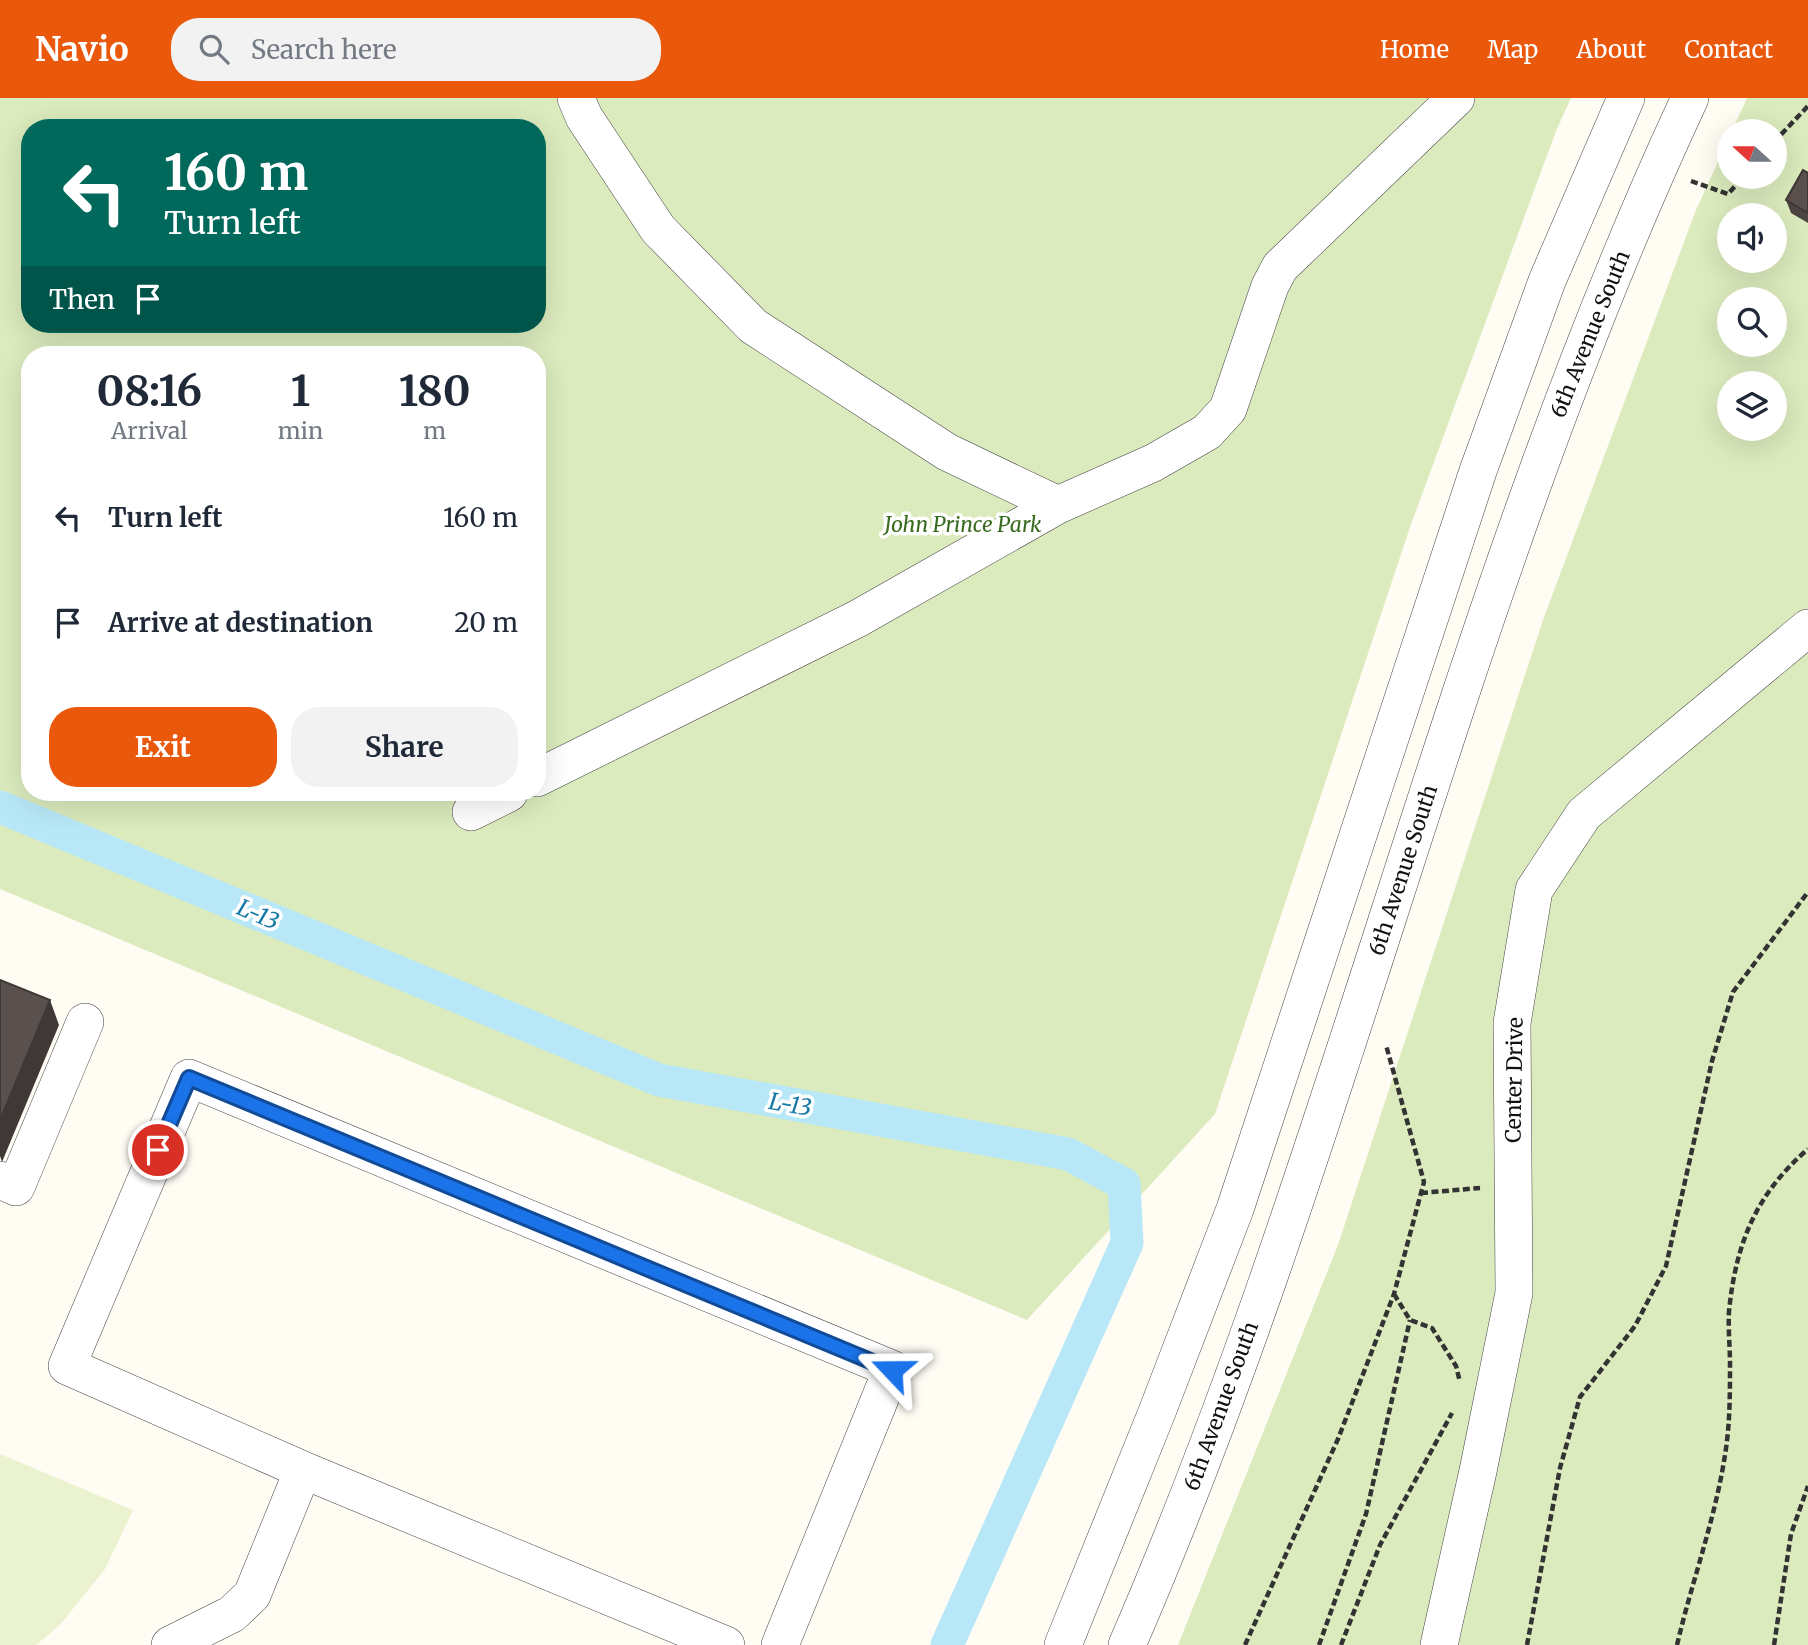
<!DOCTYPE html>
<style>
:root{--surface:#fff;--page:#f2f2f3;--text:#1f2937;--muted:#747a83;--accent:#ea580c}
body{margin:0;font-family:Merriweather,serif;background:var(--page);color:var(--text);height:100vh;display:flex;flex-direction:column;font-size:26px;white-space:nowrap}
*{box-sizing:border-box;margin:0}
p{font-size:23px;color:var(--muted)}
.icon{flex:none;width:38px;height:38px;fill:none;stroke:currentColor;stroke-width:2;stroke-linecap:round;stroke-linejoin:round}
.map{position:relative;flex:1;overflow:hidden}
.side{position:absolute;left:21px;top:248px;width:525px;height:455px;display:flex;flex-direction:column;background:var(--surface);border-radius:28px;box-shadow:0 7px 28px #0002}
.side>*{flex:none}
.guide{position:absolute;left:21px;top:21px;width:525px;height:214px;border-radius:28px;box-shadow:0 7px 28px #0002;background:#00695c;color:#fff;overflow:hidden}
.needle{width:46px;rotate:291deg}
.tools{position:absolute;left:1717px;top:21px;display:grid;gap:14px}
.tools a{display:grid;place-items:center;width:70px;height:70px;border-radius:50%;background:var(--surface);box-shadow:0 7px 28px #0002;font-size:35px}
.pin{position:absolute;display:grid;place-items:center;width:60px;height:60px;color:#fff;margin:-30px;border:4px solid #fff;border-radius:50%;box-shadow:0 2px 7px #0007}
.me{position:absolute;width:77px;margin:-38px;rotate:293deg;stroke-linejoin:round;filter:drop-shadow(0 0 5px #0008)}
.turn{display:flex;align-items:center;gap:24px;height:147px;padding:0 28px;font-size:32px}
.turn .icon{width:91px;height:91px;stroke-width:2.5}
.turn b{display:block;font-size:49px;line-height:60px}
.then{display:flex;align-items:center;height:66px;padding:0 28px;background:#0003;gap:14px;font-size:26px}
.eta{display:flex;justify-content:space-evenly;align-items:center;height:119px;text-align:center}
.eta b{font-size:42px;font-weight:700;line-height:49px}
.action{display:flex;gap:14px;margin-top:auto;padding:14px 28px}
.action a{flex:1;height:80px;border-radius:28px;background:var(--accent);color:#fff;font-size:28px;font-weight:700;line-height:80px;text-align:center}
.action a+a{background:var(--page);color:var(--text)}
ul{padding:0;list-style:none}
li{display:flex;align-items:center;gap:21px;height:105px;padding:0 28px}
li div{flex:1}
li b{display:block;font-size:26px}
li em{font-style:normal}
header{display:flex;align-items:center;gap:42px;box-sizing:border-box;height:98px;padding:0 35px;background:var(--accent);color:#fff}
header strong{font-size:33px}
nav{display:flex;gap:38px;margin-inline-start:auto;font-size:24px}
.search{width:490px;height:63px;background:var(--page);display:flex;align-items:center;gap:18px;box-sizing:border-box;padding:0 24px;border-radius:28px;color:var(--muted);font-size:26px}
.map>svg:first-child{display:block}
.green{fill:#dbebbd;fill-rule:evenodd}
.pitch{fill:#eaf2cf}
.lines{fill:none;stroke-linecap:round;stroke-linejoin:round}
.canal{stroke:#b8e8f7;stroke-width:33}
.minor-casing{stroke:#444;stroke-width:38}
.path{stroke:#333;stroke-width:4.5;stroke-dasharray:7 3.5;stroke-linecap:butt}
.minor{stroke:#fff;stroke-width:37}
.wall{fill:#4d4542}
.shaded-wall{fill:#3f3836}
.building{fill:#5a504d;stroke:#3f3836;stroke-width:2}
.route-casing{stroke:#114b97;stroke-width:18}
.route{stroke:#1a73e8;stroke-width:12}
.labels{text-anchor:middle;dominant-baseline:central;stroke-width:7;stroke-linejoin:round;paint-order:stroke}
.street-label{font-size:21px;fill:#111;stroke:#fff}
.park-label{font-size:21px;font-style:italic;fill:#386b1f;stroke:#fff}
.water-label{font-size:23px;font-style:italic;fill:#177aa6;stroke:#fff}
</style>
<header>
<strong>Navio</strong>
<div class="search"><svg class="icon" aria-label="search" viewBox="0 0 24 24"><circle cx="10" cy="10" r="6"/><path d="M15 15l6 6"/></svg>Search here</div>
<nav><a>Home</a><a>Map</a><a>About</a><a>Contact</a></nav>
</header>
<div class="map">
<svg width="1808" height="1547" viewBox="0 0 1808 1547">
<rect width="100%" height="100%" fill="#fffcf4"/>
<path class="green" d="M0,0h1571l-15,33 -146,396 -195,587 -188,206 -1027,-431zM30,30h507v196h-507zM30,257h507v438h-507z
M1747,0h61v1547h-630l160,-400 205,-625 153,-410 33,-72v39h45v-46h-42zM1729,117h45v46h-45zM1729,201h45v46h-45zM1729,285h45v46h-45z"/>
<path class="pitch" d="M0,1356l133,56 -28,59 -46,57 -23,19h-36z"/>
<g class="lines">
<path class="canal" d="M0,709l659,273 409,74 56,30 3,59 -180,402"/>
<defs>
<path id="minor" d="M1058,407l95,-42 54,-31 21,-23 42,-123 10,-19 176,-169
M537,680l320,-159 201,-114 -111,-53 -194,-126 -95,-97 -74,-112 -8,-19
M471,714l38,-19
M0,1082l16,7 69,-165
M170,1547l62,-31 20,-19 51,-125
M726,1547l-423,-175 -236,-104 122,-288 703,291 -112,276
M1063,1547l94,-233 78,-203 243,-738 69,-190 79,-183
M1127,1547c219,-504 330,-1048 563,-1547
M1439,1547l39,-174 36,-178 -2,-270 22,-133 50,-76 224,-186"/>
</defs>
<use href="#minor" class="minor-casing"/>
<path class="path" d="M1774,44l34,-36
M1691,83l37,13 15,-17
M1421,1095l59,-5
M1394,1196l16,26 22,8 24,38 4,16
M1245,1547l93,-206 56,-145 27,-101 3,-11 -38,-137
M1319,1547l47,-131 44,-194
M1341,1547l39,-100 72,-132
M1527,1547l33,-177 20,-71 55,-71 31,-60 46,-205 21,-69 75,-100
M1677,1547c15,-64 38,-125 48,-190 5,-30 5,-61 5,-91 0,-17 -2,-35 -1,-53 7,-68 27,-117 79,-162
M1774,1547l17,-111 17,-48"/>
<use href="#minor" class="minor"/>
</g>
<path class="wall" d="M1808,75v50l-17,-10 -5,-13z"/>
<path class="shaded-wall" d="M50,902l9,25 -57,137 -2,-6v-36z"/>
<path class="building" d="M1803,72l5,3v40l-22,-13z
M0,882l50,20 -50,120z"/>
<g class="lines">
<defs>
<path id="route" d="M158,1052l31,-72 703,292"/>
</defs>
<use href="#route" class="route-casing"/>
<use href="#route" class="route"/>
</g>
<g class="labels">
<g class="street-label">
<text transform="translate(1590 236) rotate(-68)">6th Avenue South</text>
<text transform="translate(1403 772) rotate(-72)">6th Avenue South</text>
<text transform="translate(1514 982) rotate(-89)">Center Drive</text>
<text transform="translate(1221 1308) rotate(-70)">6th Avenue South</text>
</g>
<g class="park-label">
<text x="963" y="426">John Prince Park</text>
</g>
<g class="water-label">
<text transform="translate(258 816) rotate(23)">L-13</text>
<text transform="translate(790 1006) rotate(10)">L-13</text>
</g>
</g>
</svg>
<div class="tools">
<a><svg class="needle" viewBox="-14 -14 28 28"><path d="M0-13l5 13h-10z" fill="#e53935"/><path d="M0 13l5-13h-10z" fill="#747a83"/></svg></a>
<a><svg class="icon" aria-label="sound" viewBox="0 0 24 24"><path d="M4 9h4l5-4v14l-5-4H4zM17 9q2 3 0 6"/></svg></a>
<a><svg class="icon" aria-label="search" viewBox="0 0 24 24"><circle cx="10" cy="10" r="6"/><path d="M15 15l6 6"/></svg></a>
<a><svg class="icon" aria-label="layers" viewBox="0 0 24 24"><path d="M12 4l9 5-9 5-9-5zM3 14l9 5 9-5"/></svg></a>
</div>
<div class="pin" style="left:158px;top:1052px;background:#d93025"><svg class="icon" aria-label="arrive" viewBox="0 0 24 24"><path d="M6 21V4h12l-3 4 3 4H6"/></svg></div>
<svg class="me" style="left:892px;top:1272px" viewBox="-20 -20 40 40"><path d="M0-17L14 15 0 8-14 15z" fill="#1a73e8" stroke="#fff" stroke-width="4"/></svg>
<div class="guide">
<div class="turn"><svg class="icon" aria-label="left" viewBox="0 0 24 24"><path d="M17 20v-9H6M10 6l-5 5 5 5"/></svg><div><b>160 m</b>Turn left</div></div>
<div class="then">Then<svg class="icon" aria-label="arrive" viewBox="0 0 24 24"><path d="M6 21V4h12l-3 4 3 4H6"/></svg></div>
</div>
<section class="side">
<div class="eta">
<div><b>08:16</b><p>Arrival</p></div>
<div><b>1</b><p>min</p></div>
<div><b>180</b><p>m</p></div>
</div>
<ul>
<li><svg class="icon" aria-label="left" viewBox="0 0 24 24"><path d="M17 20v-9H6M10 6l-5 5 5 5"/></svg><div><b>Turn left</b></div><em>160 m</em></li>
<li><svg class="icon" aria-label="arrive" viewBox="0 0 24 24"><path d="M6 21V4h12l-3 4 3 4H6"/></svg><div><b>Arrive at destination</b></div><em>20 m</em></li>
</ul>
<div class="action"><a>Exit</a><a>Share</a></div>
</section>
</div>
